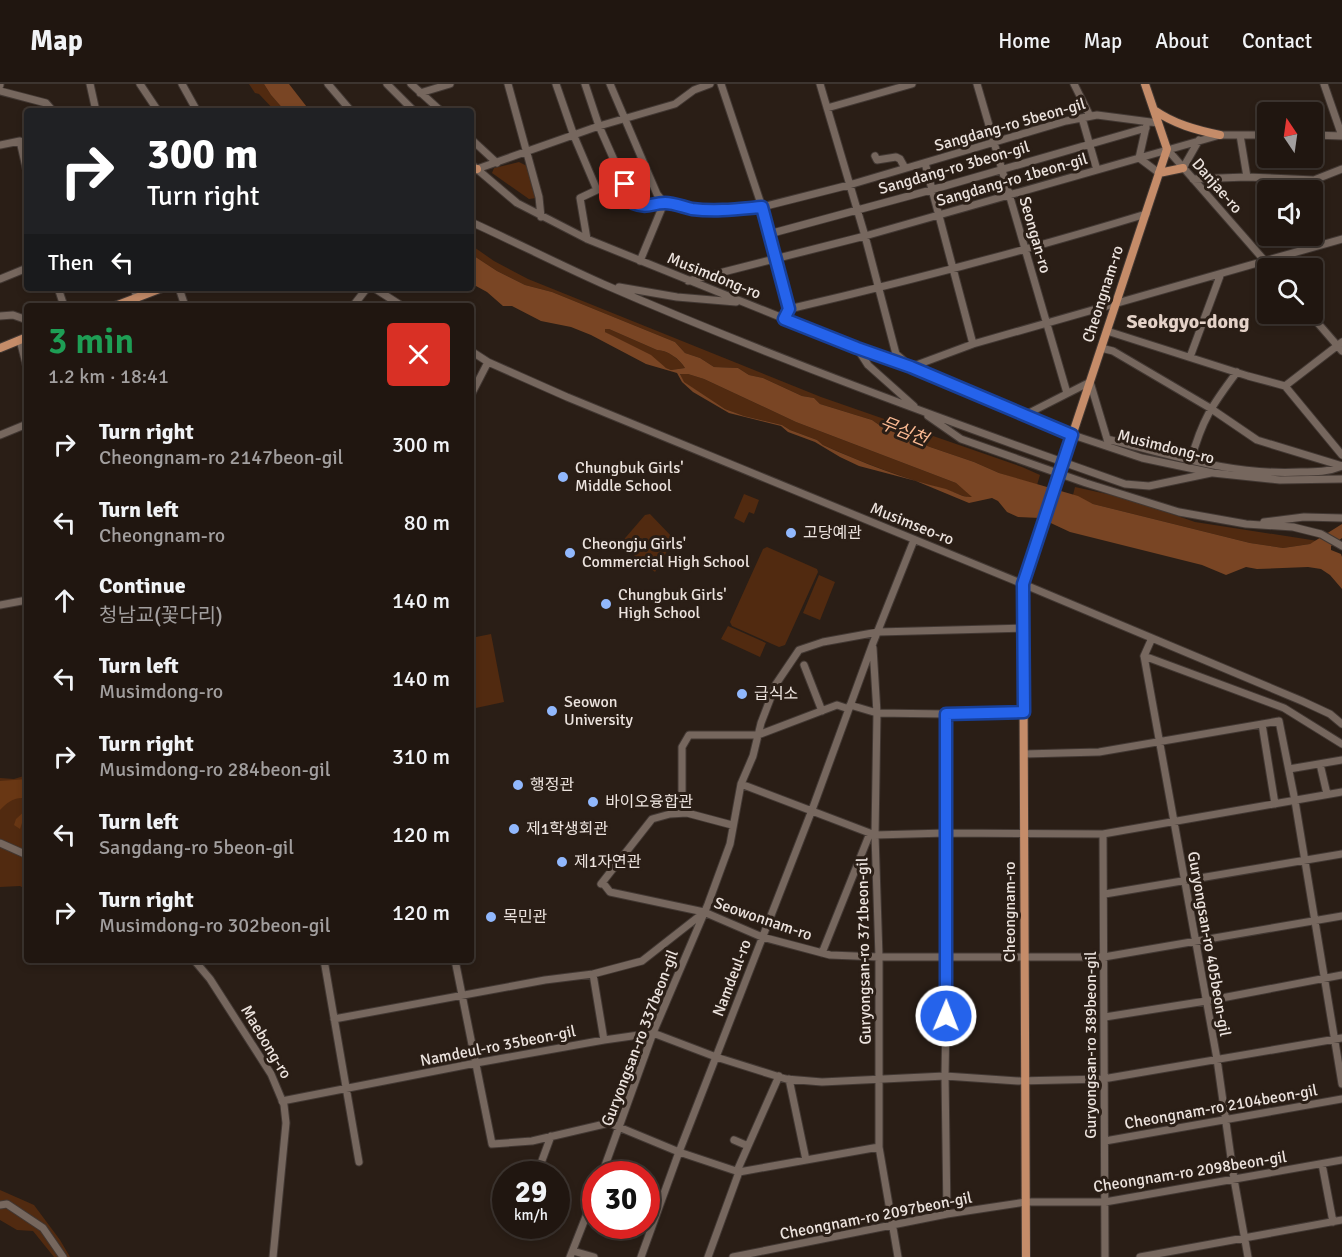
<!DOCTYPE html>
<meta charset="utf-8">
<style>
:root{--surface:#201610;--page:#281f19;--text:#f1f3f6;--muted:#a29f9f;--line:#3d3530}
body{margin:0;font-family:Signika,"Noto Sans KR",sans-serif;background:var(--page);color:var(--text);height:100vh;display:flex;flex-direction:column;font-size:22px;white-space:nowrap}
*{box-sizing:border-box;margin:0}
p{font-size:20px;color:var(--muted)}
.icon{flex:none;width:33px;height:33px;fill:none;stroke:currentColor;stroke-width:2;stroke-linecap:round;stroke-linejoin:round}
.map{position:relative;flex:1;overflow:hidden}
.side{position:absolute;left:24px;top:219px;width:450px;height:660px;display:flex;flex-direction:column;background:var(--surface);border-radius:6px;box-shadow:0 3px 9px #0003,0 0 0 2px var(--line)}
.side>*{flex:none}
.top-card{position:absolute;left:24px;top:24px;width:450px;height:183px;border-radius:6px;box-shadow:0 3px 9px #0003,0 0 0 2px var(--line);background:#202124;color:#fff;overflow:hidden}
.needle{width:39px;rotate:347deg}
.buttons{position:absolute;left:1257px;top:18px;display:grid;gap:12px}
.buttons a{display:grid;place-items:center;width:66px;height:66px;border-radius:6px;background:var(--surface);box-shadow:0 3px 9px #0003,0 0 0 2px var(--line);font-size:30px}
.speed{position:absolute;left:492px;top:1077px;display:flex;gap:12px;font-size:30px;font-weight:700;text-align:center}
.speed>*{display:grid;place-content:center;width:78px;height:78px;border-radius:50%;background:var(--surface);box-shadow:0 3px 9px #0003,0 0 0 2px var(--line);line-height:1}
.speed small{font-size:15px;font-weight:400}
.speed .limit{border:9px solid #d22;background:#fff;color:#111}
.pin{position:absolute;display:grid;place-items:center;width:51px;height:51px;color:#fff;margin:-26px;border-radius:12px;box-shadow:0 3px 9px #0006}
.me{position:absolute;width:66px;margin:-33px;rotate:1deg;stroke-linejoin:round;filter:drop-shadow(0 0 4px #0008)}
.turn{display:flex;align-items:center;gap:21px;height:126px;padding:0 24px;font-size:27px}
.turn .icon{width:78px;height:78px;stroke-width:2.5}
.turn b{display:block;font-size:42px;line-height:51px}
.then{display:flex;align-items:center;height:57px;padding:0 24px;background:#0003;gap:12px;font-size:22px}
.round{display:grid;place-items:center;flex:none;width:63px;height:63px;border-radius:6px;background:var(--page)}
.headline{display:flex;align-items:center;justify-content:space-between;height:102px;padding:0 24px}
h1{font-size:36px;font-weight:600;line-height:45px;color:#1e9e55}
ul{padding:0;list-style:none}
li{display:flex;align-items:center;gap:18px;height:78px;padding:0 24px}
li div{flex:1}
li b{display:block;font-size:22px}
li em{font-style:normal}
header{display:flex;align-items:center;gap:36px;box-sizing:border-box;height:84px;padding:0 30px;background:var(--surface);border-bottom:2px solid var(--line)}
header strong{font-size:28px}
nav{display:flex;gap:33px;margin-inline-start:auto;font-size:21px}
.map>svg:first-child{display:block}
.green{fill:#512a10}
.forest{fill:#693714}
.water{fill:#794524;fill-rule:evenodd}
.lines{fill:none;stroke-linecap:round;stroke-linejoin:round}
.minor-casing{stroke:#423833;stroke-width:9}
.major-casing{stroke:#423833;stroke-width:10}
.minor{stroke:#76675e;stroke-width:7}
.major{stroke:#c58c69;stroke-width:8}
.major-bridge-casing{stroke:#423833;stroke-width:10;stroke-linecap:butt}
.major-bridge{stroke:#c58c69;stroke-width:8}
.route-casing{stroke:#184099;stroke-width:15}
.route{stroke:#2563eb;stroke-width:10}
.poi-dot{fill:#91b8fd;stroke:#2a1e16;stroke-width:2}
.labels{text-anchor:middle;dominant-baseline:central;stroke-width:6;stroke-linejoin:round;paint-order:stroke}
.street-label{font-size:16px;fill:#ece3de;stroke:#2a1e16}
.poi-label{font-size:16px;fill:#ece3de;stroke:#2a1e16;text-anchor:start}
.water-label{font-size:18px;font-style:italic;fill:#fbba93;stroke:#2a1e16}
.quarter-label{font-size:20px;font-weight:bold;fill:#e4d2c8;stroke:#2a1e16}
</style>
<header>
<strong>Map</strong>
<nav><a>Home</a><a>Map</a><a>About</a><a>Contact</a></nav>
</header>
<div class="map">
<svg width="1342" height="1173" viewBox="0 0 1342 1173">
<rect width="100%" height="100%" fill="#2a1e16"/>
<path class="green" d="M249,0h15l7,11 14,16h-10l-16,-17 -4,-1z
M519,78l8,4 9,32 -7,1 -37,-26 2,-5z
M471,161l23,16 34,18 293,118 201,70 18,8 -3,10 -38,-12 -25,-11 -44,-15 -48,-20 -10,-7 -52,-16 -6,-6 -12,-2 -39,-18 -14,-3 -11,-7 -24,-1 -14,-9 -15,-5 -10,-11 -123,-50 -27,-7 -28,-14 -26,-17z
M604,245h5l48,21c11,0 23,10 28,18l-14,2 -5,-2 -61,-36 -2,-2z
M680,289l8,1 16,5 92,43 160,61 17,14c-10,1 -17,-5 -27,-7 -42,-12 -83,-27 -123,-45l-6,-5 -27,-10 -8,-5 -38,-9 -19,-7 -42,-27z
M1075,403l50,11 70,24 123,19 -8,3 -27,4 -33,-5 -157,-39 -20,-9z
M744,410l15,6 -5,14 -5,-2 -5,11 -10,-5z
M650,430l24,25 -19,33 -35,-28 25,-29z
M767,463l50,22 1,3 -33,73 -6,2 -47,-21 -2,-4 33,-73z
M819,491l16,7 -15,38 -17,-7z
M728,542l38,17 -6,14 -39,-18z
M491,550l13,68 -33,7v-71z
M27,691v115l-7,-4 -20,1v-109l14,1z
M0,1106l34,15 26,35 10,17h-16l-21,-26 -16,-1 -17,-10z"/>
<path class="forest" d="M27,695v44h-5l-2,6 -6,-4 2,-6 11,-10 -1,-7 -4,-4c-10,0 -16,6 -22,12v-29z"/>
<path class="water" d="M264,0h25l21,27h-25l-14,-16z
M471,170l26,17 28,14 27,7 123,50 10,11 15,5 14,9 24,1 11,7 14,3 39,18 12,2 6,6 52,16 10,7 48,20 44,15 25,11 79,23 15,8 157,39 33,5 27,-4 32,-20v14l-11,8v4l10,4 1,3v32l-12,-14 -9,-6 -13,-2 -51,2 -11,-2 -20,8 -24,-10 -132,-33 -30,-14 -22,-1 -11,-5 -9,-11 -6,-3 -23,5 -53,-22 -57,-15 -19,-9 -25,-15 -27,-10 -7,-6 -52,-13 -36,-21 -11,-10 -5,-9 -31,-9 -55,-29 -20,-8 -30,-6 -29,-15h-9l-16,-14 -11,-6h-5zM605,245h4l48,21c10,0 23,9 28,18l-14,2 -5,-2 -15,-13 -46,-23zM680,290h8l16,5 92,43 160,61 16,14c-9,1 -17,-5 -26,-8 -42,-10 -83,-26 -123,-44l-6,-5 -27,-10 -8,-5 -38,-9 -19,-7 -41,-27z"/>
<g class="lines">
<defs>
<path id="minor" d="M90,0l6,27
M140,0l18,27
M182,0l15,27
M328,0l23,27
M387,0l27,27
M411,0l30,27
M508,0l31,113 2,20
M556,0l18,52 23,54 -17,8 7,41
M585,0l14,42 34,77 8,3 9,1 14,-4 28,6 28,2 42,-4 87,-22 217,-64 31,-6 61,8
M610,0l35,82 12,28 7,9
M721,0l41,123 27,102
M820,0l45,152 31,118 15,13 62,-23 369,-105
M977,0l90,309
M1074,0l16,32
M1324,0l18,52
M0,1v-1
M0,7l46,12 7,8
M420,9l30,-9
M827,24l85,-24
M1082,34l15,52
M1146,43l-7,31 20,15
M1240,51l7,42
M1312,51l30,1
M471,55l26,24
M0,61l20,-4 7,31
M1167,65l104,119
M875,72l2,4 19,-3 4,2 5,9
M925,79l48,181
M471,80l46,39 70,36 270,109 54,19 162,68 69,23 71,15 67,7 62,-1
M1183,84l16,-28
M477,85l122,-43 76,-22 19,-14 16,-6
M1193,95l54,-2 67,3 28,-11
M471,138c44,20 87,42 132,62 170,74 346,138 522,200l24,2 62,-13
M769,150l162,-44 215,-62
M640,177l24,-58
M0,195l27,-11
M688,197l177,-45 355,-101h48
M619,203l58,10 59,5
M58,204l6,18
M134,204l3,10
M179,204l6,18
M374,204l28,18
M353,222l14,-18
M789,225c120,-28 239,-59 357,-95
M1310,230l32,37
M0,232l13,-1 14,5
M1107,247l141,45 37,10 57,69
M20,256l7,28
M857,264l11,17 46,41
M1101,264l12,3 97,57 47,32 85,26
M471,267l17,11 79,35 456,187 279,117 28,13 12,10
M1190,273l30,-81
M1285,302l57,-44
M471,311l17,-33
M1025,331l65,-33 18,60
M928,332l33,23 125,44 93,29 67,12 47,3 28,7 21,12
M0,351l27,-11
M1107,355c64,16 128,37 194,33 14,0 28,0 41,-6
M1191,376c11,-40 21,-55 46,-88
M1264,438l40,-5 38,1
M0,521l27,-5
M1152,554l-8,18 73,403 17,120 14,78
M873,564l4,65 -2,122 4,122v190l19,110
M1144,572l140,52 58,36
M804,581l18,46
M850,621l27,8 69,1 78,-2
M946,630l1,242 -2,120 2,138
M1279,637l16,80 47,283
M1262,640l13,80
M1024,670l75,-2 180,-31
M1320,680l7,30
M1289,685l53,-9
M741,700l134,51 71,-2 157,1 239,-42
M682,729v-66l7,-12h69l79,-30 12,4
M732,741l-45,-12 -17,1 -18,5 -51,65 2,-1 7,9 94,20 58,25 68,18 49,2h225l238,-41
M1103,750l2,423
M0,759l27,12
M1105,810l237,-40
M822,869l48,-120
M194,876l16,19 61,95 13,31 2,18 -13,134
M324,876l35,202
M455,876l37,184 40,-3 77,-18 70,29 60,20 140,-25
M593,890l11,66
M1105,933l101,-16 136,-26
M334,935l211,-39 48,-6 49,-13 60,-47
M789,995l17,81
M282,1017l194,-38 128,-23 49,-7 63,24 70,22 36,3 123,-6 73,5 85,-2 239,-41
M734,1056l14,6
M1105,1057l237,-42
M1322,1080l11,58
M737,1087l42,-95
M537,1090l14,-38
M602,1090l51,-141 55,-129 22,-60 11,-60 12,-28 8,-33 15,-39 23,-34 24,-8 55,-10 145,-4
M0,1121l7,-1 36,24 20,29
M573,1167l21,6
M570,1173l26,-66
M641,1173l38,-105 133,-342 61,-167 41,-103
M708,1173l31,-85
M733,1173l214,-43 79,-12h79l237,-42
M1140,1173l202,-37"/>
<path id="major" d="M1154,26c20,14 42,20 66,25
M471,86l6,-1
M1159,89l24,-5
M115,222l47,-18
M0,264l27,-11
M1068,364l99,-299 -22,-65
M1026,1173l-3,-673 6,-17"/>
</defs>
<use href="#minor" class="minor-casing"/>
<use href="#major" class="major-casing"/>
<use href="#minor" class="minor"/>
<use href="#major" class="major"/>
<defs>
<path id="major-bridge" d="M1029,483l39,-119"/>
</defs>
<use href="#major-bridge" class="major-bridge-casing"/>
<use href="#major-bridge" class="major-bridge"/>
</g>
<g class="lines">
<defs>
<path id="route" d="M625,100l8,19c15,6 18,0 32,0 9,0 18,4 27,6 24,3 47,0 70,-2l27,102 -5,10 73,29 54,19 161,68 -49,149 1,128 -78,2v302"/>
</defs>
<use href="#route" class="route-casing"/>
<use href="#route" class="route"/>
</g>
<g class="poi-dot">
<circle cx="563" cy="393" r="6"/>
<circle cx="791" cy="449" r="6"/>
<circle cx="570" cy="469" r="6"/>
<circle cx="606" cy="520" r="6"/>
<circle cx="742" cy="610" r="6"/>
<circle cx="552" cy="627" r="6"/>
<circle cx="518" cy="701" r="6"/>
<circle cx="593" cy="718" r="6"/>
<circle cx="514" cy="745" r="6"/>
<circle cx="562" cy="778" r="6"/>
<circle cx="491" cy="833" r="6"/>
</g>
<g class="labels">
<g class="street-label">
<text transform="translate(1010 41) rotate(-16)">Sangdang-ro 5beon-gil</text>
<text transform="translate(954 84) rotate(-16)">Sangdang-ro 3beon-gil</text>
<text transform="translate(1012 96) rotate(-16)">Sangdang-ro 1beon-gil</text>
<text transform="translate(1217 102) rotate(49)">Danjae-ro</text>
<text transform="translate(1035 151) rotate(74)">Seongan-ro</text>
<text transform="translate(714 192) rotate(22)">Musimdong-ro</text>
<text transform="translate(1103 210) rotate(-72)">Cheongnam-ro</text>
<text transform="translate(1166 363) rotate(14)">Musimdong-ro</text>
<text transform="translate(912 440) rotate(22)">Musimseo-ro</text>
<text transform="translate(1010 828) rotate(-90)">Cheongnam-ro</text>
<text transform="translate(763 835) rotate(19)">Seowonnam-ro</text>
<text transform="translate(1209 860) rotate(80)">Guryongsan-ro 405beon-gil</text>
<text transform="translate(864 867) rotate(-91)">Guryongsan-ro 371beon-gil</text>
<text transform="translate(732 894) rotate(-69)">Namdeul-ro</text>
<text transform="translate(640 954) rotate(-69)">Guryongsan-ro 337beon-gil</text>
<text transform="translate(266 958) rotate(59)">Maebong-ro</text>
<text transform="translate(1091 961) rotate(-90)">Guryongsan-ro 389beon-gil</text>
<text transform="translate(498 962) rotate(-11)">Namdeul-ro 35beon-gil</text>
<text transform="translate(1221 1023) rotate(-10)">Cheongnam-ro 2104beon-gil</text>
<text transform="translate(1190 1088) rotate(-9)">Cheongnam-ro 2098beon-gil</text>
<text transform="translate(876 1132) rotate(-11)">Cheongnam-ro 2097beon-gil</text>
</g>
<g class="poi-label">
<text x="575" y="384">Chungbuk Girls'<tspan x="575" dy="18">Middle School</tspan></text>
<text x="803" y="449">고당예관</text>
<text x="582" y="460">Cheongju Girls'<tspan x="582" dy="18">Commercial High School</tspan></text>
<text x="618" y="511">Chungbuk Girls'<tspan x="618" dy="18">High School</tspan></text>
<text x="754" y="610">급식소</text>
<text x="564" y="618">Seowon<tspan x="564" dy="18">University</tspan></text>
<text x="530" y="701">행정관</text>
<text x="605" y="718">바이오융합관</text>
<text x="526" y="745">제1학생회관</text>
<text x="574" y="778">제1자연관</text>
<text x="503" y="833">목민관</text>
</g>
<g class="water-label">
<text transform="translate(904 347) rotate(22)">무심천</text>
</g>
<g class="quarter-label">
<text x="1188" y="237">Seokgyo-dong</text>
</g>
</g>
</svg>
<div class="buttons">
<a><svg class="needle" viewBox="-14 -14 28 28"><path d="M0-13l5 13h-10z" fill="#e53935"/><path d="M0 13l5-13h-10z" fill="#a29f9f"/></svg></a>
<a><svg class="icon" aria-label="sound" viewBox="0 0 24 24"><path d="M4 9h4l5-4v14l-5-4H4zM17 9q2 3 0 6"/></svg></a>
<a><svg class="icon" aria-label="search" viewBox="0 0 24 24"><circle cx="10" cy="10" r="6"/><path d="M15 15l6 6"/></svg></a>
</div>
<div class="speed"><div>29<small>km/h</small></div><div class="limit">30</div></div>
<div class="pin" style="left:625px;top:100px;background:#d93025"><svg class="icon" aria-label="arrive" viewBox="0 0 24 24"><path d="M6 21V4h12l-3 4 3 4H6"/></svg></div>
<svg class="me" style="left:946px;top:932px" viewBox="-20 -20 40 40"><circle r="17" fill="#2563eb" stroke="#fff" stroke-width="3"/><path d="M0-11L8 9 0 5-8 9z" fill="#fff"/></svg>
<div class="top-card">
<div class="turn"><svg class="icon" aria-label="right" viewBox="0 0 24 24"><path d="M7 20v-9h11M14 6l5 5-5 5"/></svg><div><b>300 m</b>Turn right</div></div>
<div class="then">Then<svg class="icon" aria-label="left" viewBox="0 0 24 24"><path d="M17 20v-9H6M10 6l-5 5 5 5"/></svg></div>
</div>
<section class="side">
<div class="headline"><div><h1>3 min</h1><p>1.2 km · 18:41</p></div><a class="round" style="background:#d93025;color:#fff"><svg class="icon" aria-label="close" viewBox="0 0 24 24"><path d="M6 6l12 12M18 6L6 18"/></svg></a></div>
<ul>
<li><svg class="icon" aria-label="right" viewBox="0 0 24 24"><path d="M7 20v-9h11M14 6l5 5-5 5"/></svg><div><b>Turn right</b><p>Cheongnam-ro 2147beon-gil</p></div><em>300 m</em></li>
<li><svg class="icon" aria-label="left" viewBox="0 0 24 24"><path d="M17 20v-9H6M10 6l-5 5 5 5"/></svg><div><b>Turn left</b><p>Cheongnam-ro</p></div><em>80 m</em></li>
<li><svg class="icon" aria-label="ahead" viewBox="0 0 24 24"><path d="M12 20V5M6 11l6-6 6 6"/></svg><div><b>Continue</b><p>청남교(꽃다리)</p></div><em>140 m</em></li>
<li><svg class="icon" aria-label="left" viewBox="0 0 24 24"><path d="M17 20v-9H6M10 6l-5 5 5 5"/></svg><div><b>Turn left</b><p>Musimdong-ro</p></div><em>140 m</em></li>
<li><svg class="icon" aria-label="right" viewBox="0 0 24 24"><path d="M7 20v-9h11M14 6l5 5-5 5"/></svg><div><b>Turn right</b><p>Musimdong-ro 284beon-gil</p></div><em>310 m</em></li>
<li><svg class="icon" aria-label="left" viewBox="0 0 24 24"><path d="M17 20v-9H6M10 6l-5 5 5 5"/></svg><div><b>Turn left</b><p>Sangdang-ro 5beon-gil</p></div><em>120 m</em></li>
<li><svg class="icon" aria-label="right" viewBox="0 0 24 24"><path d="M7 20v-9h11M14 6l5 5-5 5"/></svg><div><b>Turn right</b><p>Musimdong-ro 302beon-gil</p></div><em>120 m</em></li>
</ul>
</section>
</div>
